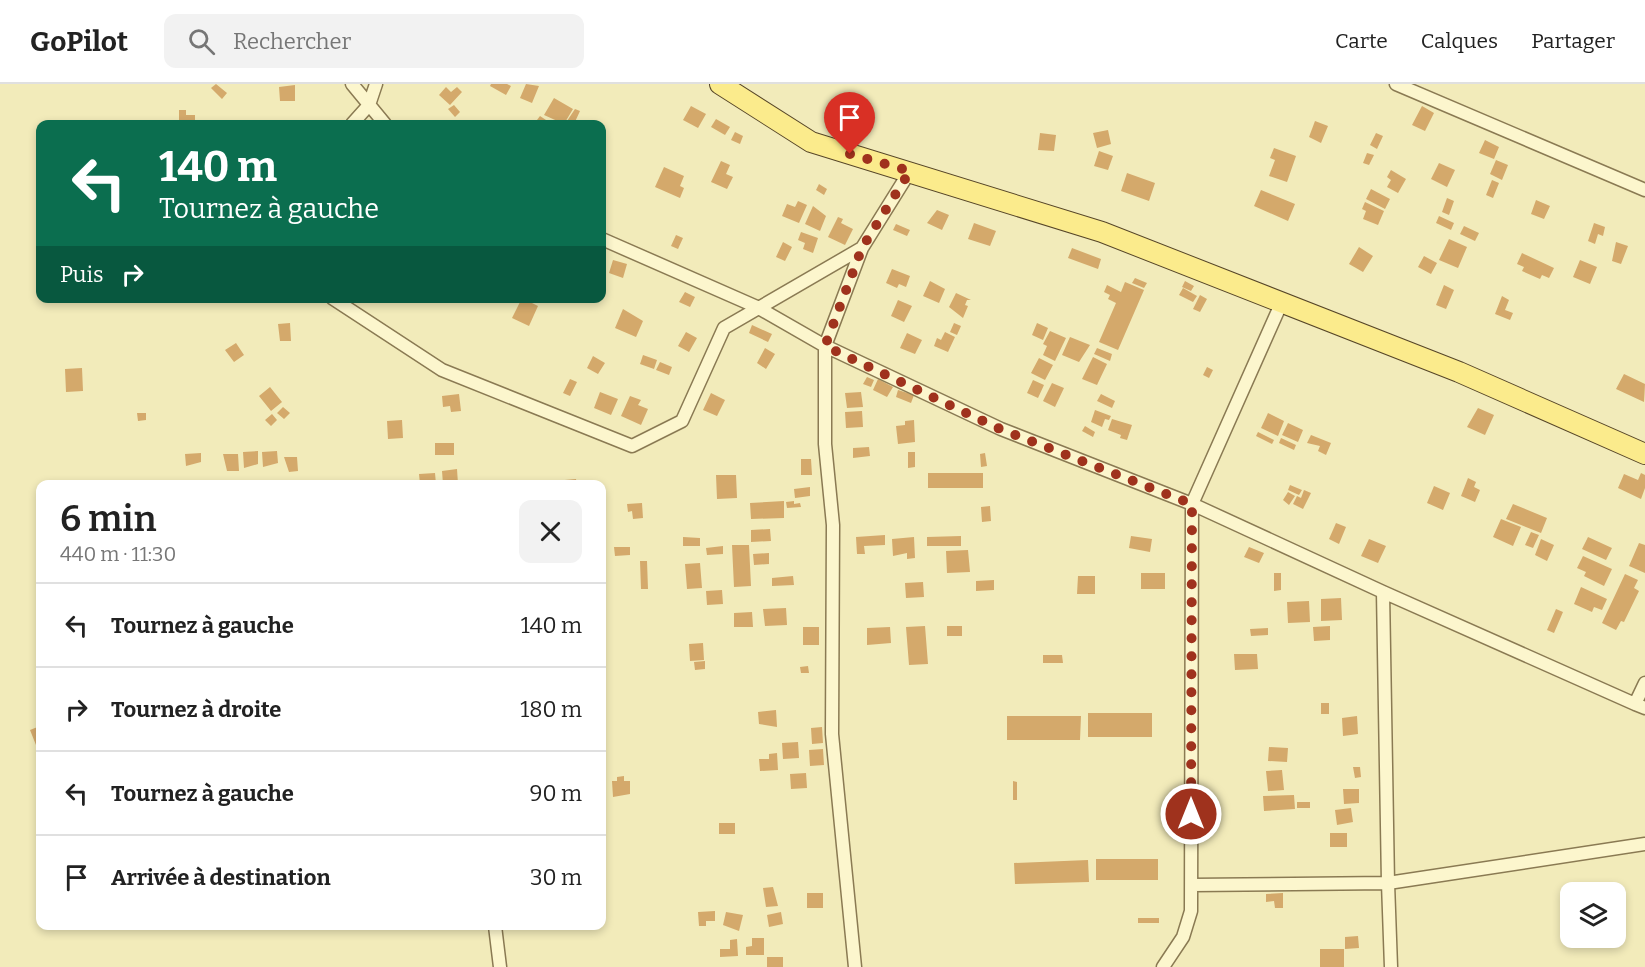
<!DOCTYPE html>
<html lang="fr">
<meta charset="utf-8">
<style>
:root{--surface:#fff;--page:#f2f2f2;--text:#222;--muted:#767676;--line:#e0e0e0}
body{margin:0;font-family:Bitter,serif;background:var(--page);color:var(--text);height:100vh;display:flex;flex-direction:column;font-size:22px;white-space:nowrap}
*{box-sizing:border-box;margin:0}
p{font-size:20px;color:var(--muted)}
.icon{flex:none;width:33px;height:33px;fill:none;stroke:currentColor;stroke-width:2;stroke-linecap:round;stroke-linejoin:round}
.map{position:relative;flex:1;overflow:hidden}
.sheet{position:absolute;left:36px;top:396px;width:570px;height:450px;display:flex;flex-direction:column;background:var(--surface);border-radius:12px;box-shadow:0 3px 9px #0003}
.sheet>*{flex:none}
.hud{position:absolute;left:36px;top:36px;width:570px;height:183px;border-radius:12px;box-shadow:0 3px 9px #0003;background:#0b6e4f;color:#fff;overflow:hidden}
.tools{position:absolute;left:1560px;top:798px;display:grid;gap:12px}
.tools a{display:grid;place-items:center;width:66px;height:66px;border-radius:12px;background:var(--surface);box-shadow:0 3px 9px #0003;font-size:30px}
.pin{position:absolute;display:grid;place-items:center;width:51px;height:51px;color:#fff;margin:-62px -26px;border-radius:50% 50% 50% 0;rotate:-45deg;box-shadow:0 0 6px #0007}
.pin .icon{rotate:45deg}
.me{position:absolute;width:66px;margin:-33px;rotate:0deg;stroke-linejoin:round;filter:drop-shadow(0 0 4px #0008)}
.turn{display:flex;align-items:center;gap:21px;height:126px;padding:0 24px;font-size:27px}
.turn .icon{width:78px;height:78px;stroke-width:2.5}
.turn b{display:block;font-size:42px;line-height:51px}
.then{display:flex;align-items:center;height:57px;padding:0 24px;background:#0003;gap:12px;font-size:22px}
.round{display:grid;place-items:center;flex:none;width:63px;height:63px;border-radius:12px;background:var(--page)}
.head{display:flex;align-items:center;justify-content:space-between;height:102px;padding:0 24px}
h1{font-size:36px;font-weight:600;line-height:45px}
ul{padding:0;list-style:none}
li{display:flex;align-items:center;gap:18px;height:84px;padding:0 24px;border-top:2px solid var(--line)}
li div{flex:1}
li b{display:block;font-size:22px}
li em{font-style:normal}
header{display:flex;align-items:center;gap:36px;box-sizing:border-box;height:84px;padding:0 30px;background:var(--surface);border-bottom:2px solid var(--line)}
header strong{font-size:28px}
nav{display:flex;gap:33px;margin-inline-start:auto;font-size:21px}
.search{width:420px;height:54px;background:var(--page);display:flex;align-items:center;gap:15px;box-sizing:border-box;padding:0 21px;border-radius:12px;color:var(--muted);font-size:22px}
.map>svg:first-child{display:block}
.building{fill:#d4a96b}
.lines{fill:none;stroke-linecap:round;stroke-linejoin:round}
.minor-casing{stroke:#8a7a53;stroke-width:15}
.primary-casing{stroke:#574628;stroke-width:22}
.minor{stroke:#fcf6cd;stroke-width:12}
.primary{stroke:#fbeb8c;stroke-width:20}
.route{stroke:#9f321d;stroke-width:10;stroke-dasharray:0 18}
</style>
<header>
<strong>GoPilot</strong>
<div class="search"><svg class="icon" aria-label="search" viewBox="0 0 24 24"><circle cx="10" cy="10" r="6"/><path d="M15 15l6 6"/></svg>Rechercher</div>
<nav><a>Carte</a><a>Calques</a><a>Partager</a></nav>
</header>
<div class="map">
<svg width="1645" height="883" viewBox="0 0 1645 883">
<rect width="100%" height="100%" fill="#f2ebba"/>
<path class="building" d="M216,0l11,9 -5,6 -11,-11z
M491,0h16l4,2 -5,9 -16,-9z
M526,0l13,2 -7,17 -12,-5z
M295,1v16h-15l-1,-14z
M446,3l5,5 6,-5 5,5 -12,13 -11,-10z
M554,14l19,11 -9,15 -20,-9z
M454,21l6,7 -5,5 -7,-8z
M691,22l15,8 -8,14 -15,-8z
M1422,22l12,7 -9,18 -13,-6z
M575,25l5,2 -6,13h-9z
M179,26h7v5h9v9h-16z
M540,32l6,4 -3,4h-9z
M716,35l14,8 -5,8 -14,-8z
M1315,37l13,5 -7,17 -12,-6z
M1108,46l3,14 -14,4 -4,-15z
M735,48l8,4 -3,8 -9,-4z
M1040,49l16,2 -2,16 -16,-1z
M1376,49l7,3 -6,13 -7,-4z
M1485,56l14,7 -5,12 -15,-6z
M1274,64l22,8 -9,26 -18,-6 6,-16 -5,-2z
M1099,67l14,5 -5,14 -14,-4z
M1367,69l7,2 -5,10 -6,-2z
M1496,76l12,5 -6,15 -12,-6z
M721,77l9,4 -4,9 7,3 -6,12 -16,-7z
M1439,79l16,7 -8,17 -16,-8z
M664,83l20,9 -4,10 4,2 -4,10 -25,-11z
M1391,86l15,9 -8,14 -11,-6 4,-7 -4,-3z
M1127,89l28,10 -6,18 -28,-10z
M1492,96l7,3 -6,15 -7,-3z
M819,100l8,5 -3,6 -8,-5z
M1371,105l19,10 -5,10 -19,-10z
M1261,106l34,14 -7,17 -34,-15z
M1447,114l7,3 -5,14 -7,-3z
M1536,116l14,6 -6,13 -13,-5z
M798,117l9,4 -8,18 -17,-7 5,-12 8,3z
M1365,118l19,9 -6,14 -15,-6 3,-8 -4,-2z
M813,122l13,10 -6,15 -15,-7z
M937,126l12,5 -7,15 -15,-7z
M1439,132l15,7 -3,7 -15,-7z
M838,133l5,2 -2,4 12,6 -8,16 -17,-8z
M974,139l22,8 -6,15 -22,-7z
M1594,139l11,4 -2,9 -5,-2 -3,10 -7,-3z
M896,140l14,6 -3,6 -14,-6z
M1464,142l15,7 -4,8 -15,-7z
M801,148l17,6 -5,15 -10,-4 2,-6 -7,-3z
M676,151l7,3 -5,11 -7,-3z
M1449,155l18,8 -9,21 -19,-8z
M783,158l9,5 -7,14 -9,-4z
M1616,158l12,4 -7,18 -9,-3z
M1359,163l14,9 -10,16 -14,-8z
M1072,164l29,11 -3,10 -30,-11z
M1522,169l32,15 -5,10 -7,-3 -2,4 -18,-8 2,-4 -7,-3z
M1424,172l13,7 -6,11 -13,-7z
M613,176l14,4 -4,14 -14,-5z
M1580,176l17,7 -7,17 -17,-7z
M892,185l18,7 -4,11 -7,-3 -2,4 -11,-5z
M1135,194l12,5 -3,5 -12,-5z
M930,197l15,8 -6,14 -16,-7z
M1185,197l9,5 -3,5 -9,-4z
M1125,198l19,8 -26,60 -19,-8 17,-39 -8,-4 2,-4 -6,-3 3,-7 14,7z
M1444,201l10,5 -8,19 -10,-4z
M1183,204l14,8 -4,6 -14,-7z
M685,208l10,5 -5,10 -11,-5z
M956,209l15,7h-4l-2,5 3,1 -5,12 -14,-11z
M1200,211l7,4 -7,13 -7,-3z
M1502,212l7,4 -4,10 8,3 -3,7 -15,-6z
M522,214l16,8 -9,20 -17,-8z
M898,216l14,6 -8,16 -13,-6z
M623,225l20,12 -7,16 -21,-9z
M290,239l1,18h-11l-2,-17z
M954,239l7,3 -4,9 -7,-3z
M1037,239l11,5 -5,12 -11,-5z
M752,241l20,9 -4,8 -19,-9z
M1050,247l16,7 -11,23 -12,-6 4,-9 -4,-2z
M686,248l11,6 -8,14 -11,-6z
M945,248l10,5 -7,15 -14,-6 3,-8 4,2z
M907,249l15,7 -7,14 -15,-6z
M1070,253l20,8 -11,17 -17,-7z
M236,259l8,12 -10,7 -9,-12z
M765,264l10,6 -9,15 -9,-6z
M1097,264l15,6 -2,7 -16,-7z
M643,271l14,5 -3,9 -14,-5z
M593,272l12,7 -7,11 -11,-6z
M1093,273l14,7 -10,21 -15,-6z
M1039,274l14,7 -8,15 -14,-7z
M660,278l12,5 -3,8 -13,-5z
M1207,283l6,3 -4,8 -6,-3z
M82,284l1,23 -17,1 -1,-23z
M1624,290l21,10 -1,18 -28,-13z
M867,293l7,3 -3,7 -8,-3z
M570,295l7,3 -7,14 -7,-3z
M878,295l15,8 -6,10 -14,-7z
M1033,296l11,5 -6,13 -11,-5z
M1052,299l12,5 -9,19 -12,-6z
M270,303l12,15 -11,9 -12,-15z
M898,306l16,5 -3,8 -15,-6z
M600,308l18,7 -7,16 -17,-7z
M861,308l2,15 -16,1 -2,-15z
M711,309l14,7 -8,16 -14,-6z
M459,310l2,17 -10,1 -1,-6 -7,1 -1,-11z
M1101,310l14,7 -3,7 -15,-7z
M630,312l11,4 -3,5 10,4 -7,16 -20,-9z
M283,323l7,6 -6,6 -7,-6z
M1478,324l16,7 -9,20 -18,-8z
M1095,326l16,6 -2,4 -4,-1 -3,8 -11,-5z
M862,327l1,16 -17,1 -1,-16z
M137,329h9v7l-8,1z
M1268,329l16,8 -6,15 -17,-8z
M272,330l5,6 -6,6 -6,-6z
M1112,335l20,6 -5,15 -7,-2 1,-3 -13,-5z
M402,336l1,18 -15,1 -1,-18z
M914,336l1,22 -17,2 -2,-18 9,-1v-4z
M1288,339l15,7 -5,12 -16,-7z
M1085,342l10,6 -2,5 -11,-6z
M1258,348l16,8 -2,4 -16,-8z
M1311,351l20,8 -5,12 -8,-4 2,-5 -13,-3z
M1281,354l15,7 -2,5 -15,-7z
M435,359h19v12h-19z
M869,363l1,9 -17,2v-10z
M258,367v13l-14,4 -1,-16z
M277,367l1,12 -15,4 -1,-15z
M908,368h7v15l-7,1z
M201,369v9l-15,4 -1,-12z
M985,369l2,13 -6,1 -1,-13z
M223,370h15l1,17h-12z
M284,373h13l1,14 -9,1z
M801,375h10l1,16h-11z
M457,385l1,15h-15l-1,-13z
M435,389l1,11h-16l-1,-10z
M928,389h55v15h-55z
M1641,389l4,2v13l-4,11 -23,-11 6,-14 14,6z
M716,391h20l1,23 -20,1z
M1468,394l8,4 -2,5 6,3 -5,12 -14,-6z
M576,395l1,5h-35v-2z
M1290,401l12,5 -3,5 -11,-5z
M1434,402l16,7 -7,17 -16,-7z
M810,403v9l-15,2 -1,-9z
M1304,406l7,3 -8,16 -10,-5 4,-8 4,2z
M1288,408l7,4 -6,9 -6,-5z
M784,417v17l-33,1 -1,-16z
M794,417v3l6,-1 1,4 -14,1 -1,-6z
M642,419l1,15 -10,1 -1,-8 -4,1 -1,-8z
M1513,420l34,14 -6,15 -35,-14z
M990,422l1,15 -9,1 -1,-15z
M1501,435l20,8 -8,19 -20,-9z
M1336,439l10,4 -7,17 -10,-5z
M770,445l1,12 -20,1v-12z
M1531,448l8,3 -6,13 -8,-3z
M885,451v10l-21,1 1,8h-8l-1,-17z
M961,452v10h-34v-9z
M1131,452l21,3 -2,13 -21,-4z
M683,453l17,1v8h-17z
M914,453l1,21 -8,1v-6l-14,3 -1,-17z
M1588,453l24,11 -6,12 -24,-11z
M1369,455l17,7 -8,17 -17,-7z
M1541,455l13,6 -7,16 -12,-6z
M1639,459l6,2v28l-16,-7z
M732,461h17l2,41 -17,1z
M723,462v8l-16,1 -1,-7z
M614,463h16v8l-15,1z
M1249,463l15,6 -5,10 -15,-6z
M968,466l2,22 -23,1 -1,-22z
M769,469v11l-15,1 -1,-11z
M1583,472l29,13 -8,17 -20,-10 2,-4 -9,-4z
M640,477h7l1,28h-7z
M700,479l2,25 -15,1 -2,-25z
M1141,489h24v16h-24z
M1274,489h7v17l-7,1z
M1625,490l13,6 -4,8 5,3 -15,31 -3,-1 -5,9 -14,-7z
M793,492l1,9 -22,1v-8z
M1078,492h17v18h-18z
M994,496v10l-18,1v-10z
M923,498l1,15 -18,1 -1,-15z
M1581,503l26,12 -5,11 -8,-3 -2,5 -18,-8z
M722,506l1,14 -16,1 -1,-14z
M1341,514l1,22 -21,1v-22z
M1309,517l1,21 -22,1 -1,-21z
M786,524l1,17 -22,1 -2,-17z
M1556,525l7,3 -9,21 -7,-3z
M752,528l1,15h-19v-14z
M925,542l3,38 -19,1 -3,-38z
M947,542h15v10h-15z
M1330,542v14l-16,1 -1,-14z
M803,543h16v18h-16z
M890,543l1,16 -24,2v-17z
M1268,544v7l-17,1 -1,-7z
M703,559l1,17 -14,1 -1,-17z
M1234,570h23l1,15 -23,1z
M1043,571h19l1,8h-20z
M705,577v8l-10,1 -1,-8z
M808,582l1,7h-8l-1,-6z
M1321,619h8v11h-8z
M776,626l1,17 -18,-3 -1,-12z
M1088,629h64v24h-64z
M1007,632h74l-1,24h-73z
M1357,632l1,18 -15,2 -1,-18z
M40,642v17l-4,2 -6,-15z
M822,643l1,16 -11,1 -1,-16z
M798,658l1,16 -16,1 -1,-16z
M1269,663l19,1 -1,14 -19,-1z
M823,665l1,16 -14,1 -1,-16z
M777,669l1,17 -18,1 -1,-12h10v-5z
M1353,683h7l1,10 -6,1z
M1282,686l2,20 -16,1 -2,-20z
M806,689l1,15 -16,1 -1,-15z
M624,692v5h6v13l-17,3 -1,-16h5v-4z
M1013,697l4,1v18h-4z
M1343,705h16v14l-15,1z
M1294,711l1,14 -31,2 -1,-15z
M1297,718h13v6h-13z
M1351,724l2,14 -16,3 -2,-15z
M719,739h16v11h-16z
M1330,749h17v14h-17z
M1096,775h62v21h-62z
M1088,776l1,22 -74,2 -1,-21z
M773,803l5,19 -12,1 -3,-19z
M807,809h16v15h-16z
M1283,809v15h-8l-1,-7 -8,1v-8z
M715,827v10h-9v5h-7l-1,-14z
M726,828l17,3 -4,16 -16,-6z
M781,828l2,12 -14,3 -2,-12z
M1138,834h21v5h-21z
M1358,852l1,12 -14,1v-12z
M752,854h12v17h-18v-8l6,-1z
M737,855l1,17 -18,1v-8h10v-9z
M1320,865h24v18h-24z
M767,873h16v10h-16z"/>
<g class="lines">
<defs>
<path id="minor" d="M352,0l33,40
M1396,0l249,106
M352,40l17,-19 7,-21
M602,155l155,68 68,39 176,83 191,75 191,88 252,112
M332,214l110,72 190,76 50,-25 42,-93 138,-80
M1383,508l5,291 257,-39
M1645,599l-10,21 10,4
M1192,801l196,-2 3,84
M495,842l5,41
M855,883l-23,-233 1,-209 -8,-81v-98l37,-98 48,-77
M1163,883l20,-30 8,-26 1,-407 89,-200"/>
<path id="primary" d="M720,0l91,58 291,90 357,140 186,82"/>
</defs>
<use href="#minor" class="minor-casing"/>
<use href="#primary" class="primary-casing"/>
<use href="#minor" class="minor"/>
<use href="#primary" class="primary"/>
</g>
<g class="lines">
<path class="route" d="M850,70l60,17 -48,77 -37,98 175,83 192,75 -1,310"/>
</g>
</svg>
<div class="tools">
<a><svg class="icon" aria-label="layers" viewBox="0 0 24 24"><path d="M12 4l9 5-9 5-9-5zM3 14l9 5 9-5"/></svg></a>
</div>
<div class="pin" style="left:850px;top:70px;background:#d93025"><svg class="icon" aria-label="arrive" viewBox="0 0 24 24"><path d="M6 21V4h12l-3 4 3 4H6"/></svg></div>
<svg class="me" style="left:1191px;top:730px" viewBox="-20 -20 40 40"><circle r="17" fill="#9f321d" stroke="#fff" stroke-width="3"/><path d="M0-11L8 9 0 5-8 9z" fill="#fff"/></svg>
<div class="hud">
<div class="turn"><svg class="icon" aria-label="left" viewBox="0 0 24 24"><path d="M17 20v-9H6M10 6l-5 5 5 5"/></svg><div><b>140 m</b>Tournez à gauche</div></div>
<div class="then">Puis<svg class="icon" aria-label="right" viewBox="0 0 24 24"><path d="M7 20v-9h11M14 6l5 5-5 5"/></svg></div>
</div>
<section class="sheet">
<div class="head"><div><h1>6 min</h1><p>440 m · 11:30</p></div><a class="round"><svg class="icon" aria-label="close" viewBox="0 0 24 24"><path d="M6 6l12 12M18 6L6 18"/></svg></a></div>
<ul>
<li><svg class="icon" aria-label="left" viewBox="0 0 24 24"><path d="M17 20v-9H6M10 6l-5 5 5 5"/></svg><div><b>Tournez à gauche</b></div><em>140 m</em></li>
<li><svg class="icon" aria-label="right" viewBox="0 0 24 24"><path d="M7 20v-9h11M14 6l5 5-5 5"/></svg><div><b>Tournez à droite</b></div><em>180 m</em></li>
<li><svg class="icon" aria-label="left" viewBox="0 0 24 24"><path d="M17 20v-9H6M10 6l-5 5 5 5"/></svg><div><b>Tournez à gauche</b></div><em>90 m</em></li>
<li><svg class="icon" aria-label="arrive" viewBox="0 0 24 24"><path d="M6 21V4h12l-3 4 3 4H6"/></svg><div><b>Arrivée à destination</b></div><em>30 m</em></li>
</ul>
</section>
</div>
